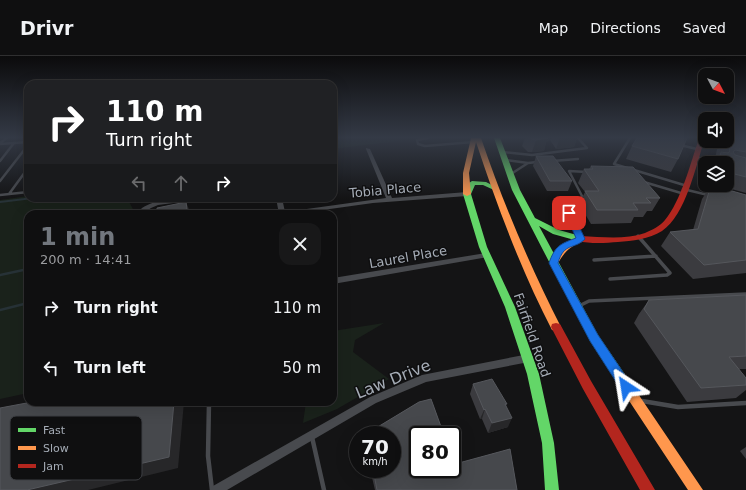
<!DOCTYPE html>
<meta charset="utf-8">
<style>
:root{--surface:#0f0f10;--page:#181819;--text:#f1f3f6;--muted:#9b9c9f;--line:#2f2f30;--accent:#72777e}
body{margin:0;font-family:"DejaVu Sans",sans-serif;background:var(--page);color:var(--text);height:100vh;display:flex;flex-direction:column;font-size:15px;white-space:nowrap}
*{box-sizing:border-box;margin:0}
p{font-size:13px;color:var(--muted)}
.icon{flex:none;width:22px;height:22px;fill:none;stroke:currentColor;stroke-width:2;stroke-linecap:round;stroke-linejoin:round}
.map{position:relative;flex:1;overflow:hidden}
.panel{position:absolute;left:24px;top:154px;width:313px;height:196px;display:flex;flex-direction:column;background:var(--surface);border-radius:12px;box-shadow:0 4px 16px #0002,0 0 0 1px var(--line)}
.panel>*{flex:none}
.top-card{position:absolute;left:24px;top:24px;width:313px;height:122px;border-radius:12px;box-shadow:0 4px 16px #0002,0 0 0 1px var(--line);background:#202124;color:#fff;overflow:hidden}
.needle{width:26px;rotate:131deg}
.buttons{position:absolute;left:698px;top:12px;display:grid;gap:8px}
.buttons a{display:grid;place-items:center;width:36px;height:36px;border-radius:8px;background:var(--surface);box-shadow:0 4px 16px #0002,0 0 0 1px var(--line);font-size:20px}
.speed{position:absolute;left:349px;top:370px;display:flex;gap:8px;font-size:20px;font-weight:700;text-align:center}
.speed>*{display:grid;place-content:center;width:52px;height:52px;border-radius:50%;background:var(--surface);box-shadow:0 4px 16px #0002,0 0 0 1px var(--line);line-height:1}
.speed small{font-size:10px;font-weight:400}
.speed .limit{border:2px solid #111;border-radius:6px;background:#fff;color:#111}
.pin{position:absolute;display:grid;place-items:center;width:34px;height:34px;color:#fff;margin:-17px;border-radius:8px;box-shadow:0 2px 6px #0006}
.me{position:absolute;width:44px;margin:-22px;rotate:327deg;stroke-linejoin:round;filter:drop-shadow(0 0 3px #0008)}
.turn{display:flex;align-items:center;gap:14px;height:84px;padding:0 16px;font-size:18px}
.turn .icon{width:52px;height:52px;stroke-width:2.5}
.turn b{display:block;font-size:28px;line-height:34px}
.lanes{display:flex;align-items:center;height:38px;padding:0 16px;background:#0003;justify-content:center;gap:20px;direction:ltr}
.lanes .off{opacity:.35}
.round{display:grid;place-items:center;flex:none;width:42px;height:42px;border-radius:12px;background:var(--page)}
.summary{display:flex;align-items:center;justify-content:space-between;height:68px;padding:0 16px}
h1{font-size:24px;font-weight:700;line-height:30px;color:var(--accent)}
ul{padding:0;list-style:none}
li{display:flex;align-items:center;gap:12px;height:60px;padding:0 16px}
li div{flex:1}
li b{display:block;font-size:15px}
li em{font-style:normal}
header{display:flex;align-items:center;gap:24px;box-sizing:border-box;height:56px;padding:0 20px;background:var(--surface);border-bottom:1px solid var(--line)}
header strong{font-size:19px}
nav{display:flex;gap:22px;margin-inline-start:auto;font-size:14px}
.map>svg:first-child{display:block}
.green{fill:#1a221b}
.lines{fill:none;stroke-linecap:round;stroke-linejoin:round}
.stream-far1{stroke:#273237;stroke-width:2}
.stream{stroke:#273237;stroke-width:2.5}
.lane-far2{stroke:#484a4e;stroke-width:2.5}
.lane-far1{stroke:#484a4e;stroke-width:3.5}
.lane{stroke:#484a4e;stroke-width:4.5}
.street{fill:#484a4e;fill-rule:evenodd}
.fast{fill:#63d668;fill-rule:evenodd}
.slow{fill:#ff974d;fill-rule:evenodd}
.jam{fill:#b3261e;fill-rule:evenodd}
.wall{fill:#3b3b3f}
.shaded-wall{fill:#272729}
.building{fill:#46484c;stroke:#55575c}
.route{fill:#1a73e8;stroke:#114b97}
.labels{text-anchor:middle;dominant-baseline:central;stroke-width:3;stroke-linejoin:round;paint-order:stroke}
.street-label{font-size:13px;fill:#a5acb6;stroke:#0f0f10}
.near-street-label{font-size:16px;fill:#a5acb6;stroke:#0f0f10}
.key{fill:#0f0f10;stroke:#3c3e42;stroke-width:1}
.key-label{font-size:11px;fill:#a5acb6}
</style>
<header>
<strong>Drivr</strong>
<nav><a>Map</a><a>Directions</a><a>Saved</a></nav>
</header>
<div class="map">
<svg width="746" height="434" viewBox="0 0 746 434">
<rect width="100%" height="100%" fill="#141415"/>
<path class="green" d="M333,82h79l-22,4 -57,7z
M28,140v2h99l7,13 -1,3h-105v179l-28,6v-199z
M384,267l-29,17 -2,12 36,27 -52,30 -34,14 3,-21h27v-71z"/>
<g class="lines">
<path class="stream-far1" d="M0,146l33,-4"/>
<path class="stream" d="M0,219l28,-6
M0,254l28,-7"/>
<path class="lane-far2" d="M428,82l-11,2 1,4 7,2 48,-4
M630,82l-16,26 70,21
M0,87l7,-5
M0,88l28,-2
M680,89l17,4
M502,96l30,3 55,-7 -9,-10
M695,101l24,6
M506,104l22,3 9,-1
M0,105l14,-18
M552,105l26,-2
M511,118l17,-11
M0,125l28,-36
M644,126l37,11
M683,133l25,6
M9,138l19,-26
M0,139l28,-3
M574,169l-11,-25 20,-2 -14,-27 18,1"/>
<path class="lane-far1" d="M574,168l7,15
M594,204l62,-4
M610,223l57,-4 3,-2 -32,-37
M579,250l10,-5 157,-7"/>
<path class="lane" d="M642,345l36,6 68,-4
M209,346l-1,54 4,34
M312,381l12,53"/>
<path class="street" d="M366,92l4,1 22,49 75,-6 3,2 -3,2 -94,7 -79,11h-15l-3,-16h6l3,14 101,-14 -20,-49z
M180,142h19l-3,2 -38,5 -7,3 -9,6h-6c10,-13 29,-14 44,-16z
M486,197h2l1,2 -1,2 -155,27v-6z
M529,298l3,1 1,3 -1,3 -3,1 -103,20 -50,21 -149,87h-15l1,-4 157,-89 52,-22z"/>
<path class="fast" d="M494,82h6l20,52 15,28 24,12 25,7 1,2 -4,3 -3,-1 -25,-7 -14,-8 59,109 26,38 2,4 -2,4 -4,1 -4,-1 -26,-40 -78,-151z
M472,125l14,1 12,6 -4,2 -11,-5h-8l-4,9 16,53 28,60 24,67 15,69 5,47h-14l-3,-47 -15,-69 -22,-67 -26,-60 -16,-53 6,-11z"/>
<path class="slow" d="M471,82h10c22,65 49,128 80,189l-1,3 -4,1 -4,-1c-31,-60 -55,-124 -76,-188l-7,31 2,21 -4,2 -4,-2v-21z
M581,180l4,3 -1,2c-15,6 -19,10 -27,24h-6l-1,-2c6,-14 16,-23 31,-27z
M620,316l4,1 79,117h-15l-72,-109 -2,-4 2,-4z"/>
<path class="jam" d="M699,82h6c-9,27 -19,77 -43,93 -13,8 -30,10 -44,11 -12,1 -28,2 -40,-1l-1,-2 4,-3c21,1 44,4 64,-3 7,-3 15,-7 20,-13 16,-19 26,-58 34,-82z
M556,267l4,1 31,57 64,109h-15l-57,-101 -32,-62 1,-3z"/>
</g>
<path class="wall" d="M525,82h52l-3,9 -18,2 -6,-9 -4,2 -2,9 -12,1h-4l-6,-6z
M746,82v55l-29,-8h10v-22h-13l2,-3 -1,-1 3,-15 2,-3h7z
M632,90l46,13 -7,13 -45,-13z
M536,100l36,25 -4,10h-21l-14,-25z
M591,110l69,32 -8,13h-5l-4,6h-9l-3,6 -40,1 -12,-20 6,-12 -7,-9 6,-14h5z
M711,129l35,10v78l-53,6 -32,-33 9,-14 23,-2 9,-31z
M746,239v74h-7l7,9v12l-10,8 -49,4 -53,-79 5,-9 10,-14z
M473,328l34,20 -1,1 2,22 -20,6 -6,-14h-2l-10,-25z
M431,343l13,36h-26v34h34v-13l3,8 55,-15 7,41h-142l-5,-21h22v-34h-28v-4l12,-3 43,-26z
M746,391v12l-6,-8z"/>
<path class="shaded-wall" d="M543,82h8l-1,2 -4,2 -2,9 -12,1 4,-12z
M560,82h17l-3,9 -18,2z
M186,146l3,7 1,5h-11v-3z
M174,346h10l-6,66 -90,22h-61z
M485,353l-3,10h-2l4,-9z
M512,362l-4,9 -20,6 4,-10z"/>
<path class="building" d="M530,82h18l-12,2 -5,-1z
M637,82h50l-9,21 -46,-13z
M727,82h19v14l-11,-2 -2,2 2,3 11,3v19l-19,-5v-9h-9l3,-11 7,1 2,-2 -1,-3 -6,-2 1,-5h3z
M536,100h17l19,25h-22z
M591,110l42,1 27,31h-14l5,5h-18l5,7h-41l-12,-19h14l-15,-22h9z
M711,129l35,10v65l-42,5 -34,-33 28,-3z
M186,146l1,7 -8,2v3h-22v-6z
M746,239v61l-17,1 17,21v7l-45,3 -57,-79 5,-9z
M492,323l15,25h-2l7,14 -20,5 -7,-14 -1,1 -11,-26z
M431,343l13,36h-26v34h34v-13l3,8 55,-15 7,41h-140l-4,-21h19v-34h-27l-1,-4 12,-3 43,-26z
M32,346h142l-5,55 -142,33h-27v-82z"/>
<linearGradient id="sky" x2="0" y2="1"><stop stop-color="#0b0b0c"/><stop offset="0.57" stop-color="#343a46"/><stop offset="1" stop-color="#343a46" stop-opacity="0"/></linearGradient>
<rect width="746" height="143" fill="url(#sky)"/>
<path class="route" d="M569,154l4,3 12,26c-11,11 -21,3 -27,24l40,72 33,49 1,3 -1,4 -5,2 -4,-2 -32,-50 -41,-78c6,-17 11,-19 27,-25l-11,-25z"/>
<g class="labels">
<g class="street-label">
<text transform="translate(385 134) rotate(-5)">Tobia Place</text>
<text transform="translate(408 201) rotate(-10)">Laurel Place</text>
<text transform="translate(532 279) rotate(71)">Fairfield Road</text>
</g>
<g class="near-street-label">
<text transform="translate(393 323) rotate(-22)">Law Drive</text>
</g>
</g>
<rect x="10" y="360" width="132" height="64" rx="6" class="key"/>
<rect x="18" y="372" width="18" height="4" fill="#63d668"/>
<rect x="18" y="390" width="18" height="4" fill="#ff974d"/>
<rect x="18" y="408" width="18" height="4" fill="#b3261e"/>
<g class="key-label">
<text x="43" y="378">Fast</text>
<text x="43" y="396">Slow</text>
<text x="43" y="414">Jam</text>
</g>
</svg>
<div class="buttons">
<a><svg class="needle" viewBox="-14 -14 28 28"><path d="M0-13l5 13h-10z" fill="#e53935"/><path d="M0 13l5-13h-10z" fill="#9b9c9f"/></svg></a>
<a><svg class="icon" aria-label="sound" viewBox="0 0 24 24"><path d="M4 9h4l5-4v14l-5-4H4zM17 9q2 3 0 6"/></svg></a>
<a><svg class="icon" aria-label="layers" viewBox="0 0 24 24"><path d="M12 4l9 5-9 5-9-5zM3 14l9 5 9-5"/></svg></a>
</div>
<div class="speed"><div>70<small>km/h</small></div><div class="limit">80</div></div>
<div class="pin" style="left:569px;top:157px;background:#d93025"><svg class="icon" aria-label="arrive" viewBox="0 0 24 24"><path d="M6 21V4h12l-3 4 3 4H6"/></svg></div>
<svg class="me" style="left:626px;top:331px" viewBox="-20 -20 40 40"><path d="M0-17L14 15 0 8-14 15z" fill="#1a73e8" stroke="#fff" stroke-width="4"/></svg>
<div class="top-card">
<div class="turn"><svg class="icon" aria-label="right" viewBox="0 0 24 24"><path d="M7 20v-9h11M14 6l5 5-5 5"/></svg><div><b>110 m</b>Turn right</div></div>
<div class="lanes"><svg class="icon off" aria-label="left" viewBox="0 0 24 24"><path d="M17 20v-9H6M10 6l-5 5 5 5"/></svg><svg class="icon off" aria-label="ahead" viewBox="0 0 24 24"><path d="M12 20V5M6 11l6-6 6 6"/></svg><svg class="icon" aria-label="right" viewBox="0 0 24 24"><path d="M7 20v-9h11M14 6l5 5-5 5"/></svg></div>
</div>
<section class="panel">
<div class="summary"><div><h1>1 min</h1><p>200 m · 14:41</p></div><a class="round"><svg class="icon" aria-label="close" viewBox="0 0 24 24"><path d="M6 6l12 12M18 6L6 18"/></svg></a></div>
<ul>
<li><svg class="icon" aria-label="right" viewBox="0 0 24 24"><path d="M7 20v-9h11M14 6l5 5-5 5"/></svg><div><b>Turn right</b></div><em>110 m</em></li>
<li><svg class="icon" aria-label="left" viewBox="0 0 24 24"><path d="M17 20v-9H6M10 6l-5 5 5 5"/></svg><div><b>Turn left</b></div><em>50 m</em></li>
</ul>
</section>
</div>
